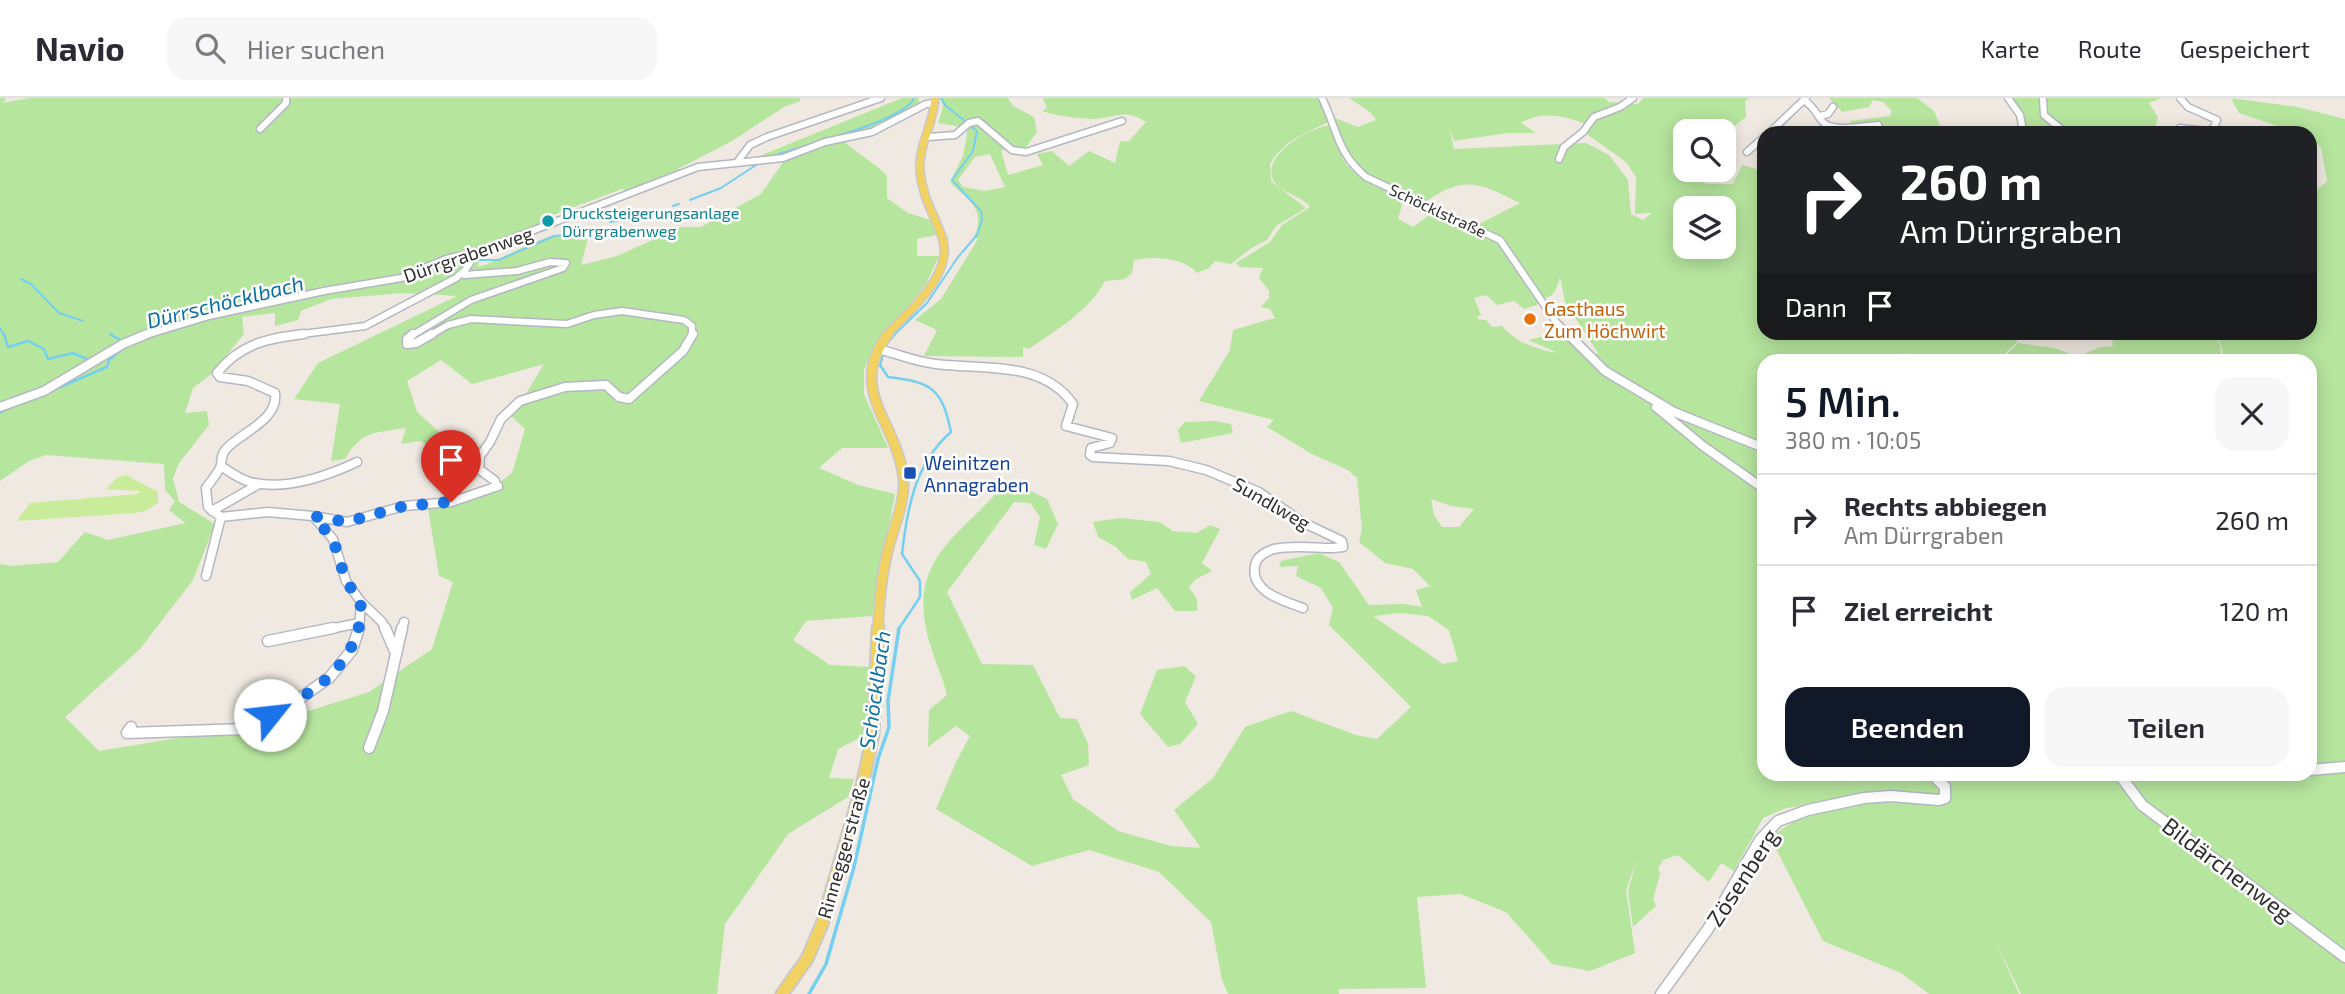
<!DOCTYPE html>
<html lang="de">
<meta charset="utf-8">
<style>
:root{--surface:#fff;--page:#f7f7f7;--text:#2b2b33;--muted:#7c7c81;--line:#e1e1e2;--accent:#111827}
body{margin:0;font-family:"Exo 2",sans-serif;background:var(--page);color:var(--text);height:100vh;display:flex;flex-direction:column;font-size:26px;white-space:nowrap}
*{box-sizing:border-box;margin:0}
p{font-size:23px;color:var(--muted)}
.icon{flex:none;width:38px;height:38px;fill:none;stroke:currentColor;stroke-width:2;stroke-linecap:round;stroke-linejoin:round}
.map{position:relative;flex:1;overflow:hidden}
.side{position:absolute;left:1757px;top:256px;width:560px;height:427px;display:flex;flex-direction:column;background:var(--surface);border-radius:21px;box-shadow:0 4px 18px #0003}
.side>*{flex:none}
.hud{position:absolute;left:1757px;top:28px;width:560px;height:214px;border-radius:21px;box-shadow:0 4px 18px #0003;background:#202124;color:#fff;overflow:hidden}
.controls{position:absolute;left:1673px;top:21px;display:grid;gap:14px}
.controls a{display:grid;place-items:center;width:63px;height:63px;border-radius:14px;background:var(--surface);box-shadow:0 4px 18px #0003;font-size:35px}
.pin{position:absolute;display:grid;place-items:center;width:60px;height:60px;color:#fff;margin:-72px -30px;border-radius:50% 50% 50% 0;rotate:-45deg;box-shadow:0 0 7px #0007}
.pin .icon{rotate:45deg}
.me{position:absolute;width:77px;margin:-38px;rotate:61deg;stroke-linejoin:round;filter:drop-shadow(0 0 5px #0008)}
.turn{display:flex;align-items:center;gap:24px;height:147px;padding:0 28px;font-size:32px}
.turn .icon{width:91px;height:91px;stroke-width:2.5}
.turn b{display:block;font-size:49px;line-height:60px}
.then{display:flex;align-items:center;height:66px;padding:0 28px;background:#0003;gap:14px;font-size:26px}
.round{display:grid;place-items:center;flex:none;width:74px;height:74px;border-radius:21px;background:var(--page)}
.summary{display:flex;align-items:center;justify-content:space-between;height:119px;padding:0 28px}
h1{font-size:42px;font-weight:600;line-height:52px;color:var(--accent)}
.action{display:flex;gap:14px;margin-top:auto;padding:14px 28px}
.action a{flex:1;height:80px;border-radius:21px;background:var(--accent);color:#fff;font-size:28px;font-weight:600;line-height:80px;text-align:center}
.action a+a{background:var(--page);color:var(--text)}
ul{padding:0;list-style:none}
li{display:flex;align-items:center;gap:21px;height:91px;padding:0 28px;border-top:2px solid var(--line)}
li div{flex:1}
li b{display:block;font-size:26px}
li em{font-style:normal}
header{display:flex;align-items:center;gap:42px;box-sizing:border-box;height:98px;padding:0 35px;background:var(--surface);border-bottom:2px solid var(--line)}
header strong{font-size:33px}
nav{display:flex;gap:38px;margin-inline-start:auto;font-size:24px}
.search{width:490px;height:63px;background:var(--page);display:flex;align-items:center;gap:18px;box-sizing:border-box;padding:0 24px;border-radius:21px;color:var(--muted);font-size:26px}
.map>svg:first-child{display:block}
.green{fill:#b6e59e;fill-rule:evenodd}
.pitch{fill:#c9ec9a}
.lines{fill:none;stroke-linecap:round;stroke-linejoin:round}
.stream-far2{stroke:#75cff0;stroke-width:2}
.stream-far1{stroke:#75cff0;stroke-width:2.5}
.stream{stroke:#75cff0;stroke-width:3.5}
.minor-far2-casing{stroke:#b4b7c1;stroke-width:9}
.minor-far1-casing{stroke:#b4b7c1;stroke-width:11}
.minor-casing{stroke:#b4b7c1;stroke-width:13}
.major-far2-casing{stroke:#c9c9c9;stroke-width:10}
.major-far1-casing{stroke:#c9c9c9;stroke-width:12}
.major-casing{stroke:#c9c9c9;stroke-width:15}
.minor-far2{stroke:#fff;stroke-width:6}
.minor-far1{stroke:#fff;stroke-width:8}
.minor{stroke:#fff;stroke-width:10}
.major-far2{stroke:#f2d163;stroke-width:7}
.major-far1{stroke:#f2d163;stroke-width:9}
.major{stroke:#f2d163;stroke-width:11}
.route{stroke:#1a73e8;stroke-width:12;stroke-dasharray:0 21.6}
.culture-dot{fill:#0f9aa8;stroke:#fff;stroke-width:2.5}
.food-dot{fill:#e8710a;stroke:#fff;stroke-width:2.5}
.transit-dot{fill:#1a4fb4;stroke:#fff;stroke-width:2.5}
.labels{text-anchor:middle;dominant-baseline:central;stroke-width:5;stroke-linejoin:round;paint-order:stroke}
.far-street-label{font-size:16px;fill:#2e2e2e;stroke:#fff}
.far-culture-label{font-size:16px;fill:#0d838f;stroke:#fff;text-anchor:start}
.street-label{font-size:19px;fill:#2e2e2e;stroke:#fff}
.food-label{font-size:19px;fill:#c56008;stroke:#fff;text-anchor:start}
.transit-label{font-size:19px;fill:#164399;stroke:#fff;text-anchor:start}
.water-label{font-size:21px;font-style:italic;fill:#0d6fa3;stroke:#fff}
.near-street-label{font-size:23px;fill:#2e2e2e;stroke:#fff}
</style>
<header>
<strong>Navio</strong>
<div class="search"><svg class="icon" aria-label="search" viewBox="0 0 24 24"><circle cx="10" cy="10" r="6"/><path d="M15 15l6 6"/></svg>Hier suchen</div>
<nav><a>Karte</a><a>Route</a><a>Gespeichert</a></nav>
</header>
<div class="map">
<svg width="2345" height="896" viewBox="0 0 2345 896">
<rect width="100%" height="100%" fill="#efe9e1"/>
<path class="green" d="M0,0h6l-3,5 26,-5h771v3l-16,6 -52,34 -54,28 2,4 -46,20 -12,-4 -77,29v9l-64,24 -3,16c32,-9 79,-46 110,-29l-7,27 36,-9 64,-29h20l60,-33 23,-33 28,-13 30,-8c15,13 32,22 45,36v22l21,15 22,7 20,19 -14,-4 -19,4v17h22l-13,28 -52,64 -10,22v24l24,54h-46l-23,20 39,17 37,9 -23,122 -66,5 -13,19 37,25 42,2 -9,69 -25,13 -9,29 25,1 -6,18 -60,37 -63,90 -8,70h-717v-430l11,2 47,-4 27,-30 23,8 77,-17 -16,-13 6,-9 -10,-11 -1,-26 -118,-9 -17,6 -29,20zM403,195l54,3 -139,67 -24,36 46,5 -9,57 14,-2c16,-29 31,-26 61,-31l-5,16 20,-3 8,5 16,-4 -6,-10 -22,-20 -10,-31 34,-21 31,24 72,-20 -32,53 13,12 -13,44 -27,21 -57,14 11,68 14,6 -21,67 -63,43 -99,31 -171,28 -34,-34 75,-68 53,-69 22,-56 -36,-22 -6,-24 6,-15 30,-38 -2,-14 -22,2 8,-25 17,-13 34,-41 -2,-17 33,-4v13l23,-6 3,-9 30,-12z
M902,0h17l-1,3 5,3 -53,27 -98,28 -15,-2z
M941,0h67l5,8 21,11 3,15 -11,15 -25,3 7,25 35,-10 -6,-11 15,-3 17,15 20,-15 26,12 5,-21 9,-1 17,-19c-23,-15 -31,-3 -54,-3 -17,-1 -34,-3 -50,-8l5,-3 -4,-10h276l11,23c-22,12 -46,18 -60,43l1,17 35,27 -30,18 -9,14 -17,9 -19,15 -16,-3 -6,7 -12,5c-13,-16 -45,-17 -63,-13l-2,13 -7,6 -20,2c-16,30 -49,49 -76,68l-6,-2v10l-99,-1 13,-26 -22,-10 26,-21 37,-60 -4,-2c13,-29 -6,-36 -24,-55l13,-26 5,-28 -30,-5 5,-16zM990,56l15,33 -20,4 -22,-4 -5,-7 17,-23z
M1349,0h256l4,4 16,1 -32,14 -7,7c-22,-8 -44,-14 -65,-1l15,10h-29l-53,8 -5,-13 5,21 132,-6 23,12 19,25 3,34 12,6 9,-7 -17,1 1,-37 -10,-15 -38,-27c-4,-19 35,-32 50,-31l5,-6h107l-5,3 1,16 -22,17v-3h-39v39l21,14h27l9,-19 22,6v161l121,1 5,7 -2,-7 100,-1 30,9 -20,19 -100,-7 56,7h-190v414h546v-414h-309l17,-17 37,5 22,9 23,-10 16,-1 -4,-1 3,-13 97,1 8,12 1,9 -4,5 6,-5 -2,-9 -7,-12 96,-1v-126l7,-1 -1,-15 11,-9 -6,-34 -11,-8v-6h-12l-59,-20 -8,-15 67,9 47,12v875h-324l-29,-60 27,60h-90l-28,-21 -78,-32 -53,-104 28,-18 27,-7 -9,-8 -30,4 -23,10 -29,53 -13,-8 -12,19 -31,-27 -15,5 -5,8 2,6 -7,25 3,7 -23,21 -5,-36 9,-32 -11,31 9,63 -45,18 -38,-7 -46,-52 -46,-18 -43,3 9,91 -87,1v5h-111l-6,-14 -11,-58 -52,-50 -70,-22 -57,16 -96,-57 21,-49 13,-24 -14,-10 -28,21 1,-37 18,-15c-4,-18 -12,-33 -17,-51 -25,-84 26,-104 73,-158l22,2 22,11 11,25 -12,25 -12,-4 6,-28 -10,-14 -16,-1 -67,90 35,72 51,1 27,53 17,1 11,25 1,21 -28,10 12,24 45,32 53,15 30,2 -27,-38 39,-32 32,-51 46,-16 65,24 21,4 34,-32 -82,-82 4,-17 -12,-20 -25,-12 2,-10 -19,1 2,-6 38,-8 20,9 30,43 34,-1 19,3 -6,-17 14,-4 -17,-17 -28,-6 -26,-21 3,-13 -5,-51 -9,-8 -36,-16 -45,-27 7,-7 -75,-19 31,-51 3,-20 42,-12 -5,-9 -9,-2 8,-9v-7l-10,-13 4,-10 -23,-1 -4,-4 34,-21 12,-17 28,-18c-9,-12 -28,-13 -36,-26 -15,-26 38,-55 58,-56 5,10 6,22 10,32 12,24 44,30 66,40l-5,4 -5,18 15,8 22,-16 63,32 41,61 -15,5 -10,-8 -17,4 -11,-10 -12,3 7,17 -4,2 1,2 8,1 6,7 10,-1c14,17 36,24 56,27l-30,-13 34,-8 24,25 -1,2 13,-6 -33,-51 -5,-25c-3,9 -5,22 -19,21l-39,-58 -27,-14 45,-23c-38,-19 -55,-29 -93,-2l-66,-30 -15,-18 -11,-35 23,9 18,-7 -6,-8zM1685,110h39v39h-39zM1431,401l20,7 23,3 -15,18h-17l-8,-12zM1401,515l27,3 21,14 9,31 -15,3 -70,-48z
M1829,0h88l17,13 9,22h-51l-17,-10 -24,2 -1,-4 40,-5 2,-5 -9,-9 -10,-2 -4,7 -27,5z
M2006,0h155l-12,5 9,14 -4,16h-125l-10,-21z
M1215,323l16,3 2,9 -52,10 -3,-13 7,-8z
M1120,420l39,4 14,9 24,2 13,-8 10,4 -18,34 10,8 -16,8 -7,8 8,12v12h-22l-18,-23 -25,12 -2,-8 21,-18 -5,-12 -18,-3 -12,-12 -18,-10 -5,-15z
M1184,568l12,10 -11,26 13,22 -18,20 -12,3 -28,-33 17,-44z"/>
<path class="pitch" d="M126,377l32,17v11l-13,8 -10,2 -118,8 13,-18 108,-9 2,-3 -34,-2 12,-12z"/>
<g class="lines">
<path class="stream-far2" d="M770,59c29,-11 134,-35 144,-59
M690,102l31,-12 38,-25
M673,108l6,-2
M610,124l8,-1
M632,125l5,-1
M478,162h21l55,-24 50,-5
M21,181l10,5 28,29 24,8
M378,187l27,-6 42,-17
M275,207l21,-5
M0,230l4,8
M110,236l3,2
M893,238l34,-33 31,-46 19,-22 5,-15 -1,-9 -29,-31 21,-29 4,-20 -32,-26 -4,-7"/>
<path class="stream-far1" d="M4,236l4,13 20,-6 16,8 4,10 25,-6 18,8
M110,236l12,7
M888,244l7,-8
M884,253l-4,14 8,12c43,5 54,11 63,55 -36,31 -44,77 -49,122l18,27v16l-22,33
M51,293l56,-24 2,-7 16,-13
M0,315l12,-7"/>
<path class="stream" d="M809,896l17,-30 28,-97 24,-108 11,-32 -1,-26 11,-73"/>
<defs>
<path id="minor-far2" d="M1322,0c16,33 15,55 44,79l134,63 56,82 14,14
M2008,0l12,17 3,15 -8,3
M2043,0l1,17 22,18
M2180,0l8,9 29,13 -4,9 -7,2 -26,-3
M1804,2c10,7 11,12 18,21 9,12 42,5 56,4
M1820,18l8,-2 5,-7
M260,31l26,-26v-5
M1769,35l37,-35
M2251,35h25
M928,39l27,-2 14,-12 9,-2 34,29 14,2 96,-31
M1747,54l17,-15
M1559,61l5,-12 19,-15 11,-15 26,-10 13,-9
M738,63l12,-16 17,-8 114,-39
M143,238l66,-20 115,-25 77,-13 45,-19 31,-7 221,-85 85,-9 42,-16 47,-10 54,-28 9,-1
M287,238l78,-10 91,-48 10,-9 11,-17
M411,238l60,-36 92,-32 3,-5 -16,-1 -33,9 -53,4
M429,238l19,-11 23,-6 96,5 27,-9 28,-4 62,9 8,6v10"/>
<path id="minor-far1" d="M304,236c-36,4 -64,10 -87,39l3,4 28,4 27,12c4,27 -35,40 -49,56 -5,6 -4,9 -5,16 -2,7 -10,16 -15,23l2,19 13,10 47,-5 45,4 20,23 13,42 15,21 21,20 4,8
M413,236l-6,5v5l9,-1 16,-9
M1568,236l37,37 69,41 90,36
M878,251c20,5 38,13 58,15 48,6 106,-4 137,40l-7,22 46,12 -2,5 -19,5 -1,7 3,2 76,4 37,9 53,22 43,30 40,19 1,6 -10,1c-19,0 -40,-3 -59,1 -9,3 -18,8 -19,17 -5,26 29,35 48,42
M0,309l44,-16 79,-47 24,-10
M1656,309l47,39 61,43
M221,368c9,6 18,13 29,16 34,9 77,-6 107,-20
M495,383l-16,-12 1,-13 10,-14 11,-23 19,-18 45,-14 41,-2 13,12 10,2 54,-48 10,-17
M212,413l47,-27
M313,418l34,6 57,-16 47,-4 47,-16
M206,478l15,-59
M325,532l34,-7
M359,532l2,-28
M402,532l2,-8"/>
<path id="minor" d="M385,530l10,23
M268,543l65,-13
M131,629l-4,6 117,-4 9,-4 46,-26 31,-22 22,-27 7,-22
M369,650l14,-37 19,-83
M2310,672l35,-3
M2119,676l23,31 203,152
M1661,896l47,-65 52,-89 18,-19 30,-11 56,-12 27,-2 48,4 6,-2v-11l-13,-13"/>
<path id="major-far2" d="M886,238c22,-25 69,-61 56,-99 -8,-23 -20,-40 -22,-66 -2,-25 14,-48 15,-73"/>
<path id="major-far1" d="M878,532c1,-25 3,-51 9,-76 5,-24 20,-53 16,-79 -8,-56 -56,-85 -15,-141"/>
<path id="major" d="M782,896l25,-35 15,-35 41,-142 10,-48 5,-106"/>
</defs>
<use href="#minor-far2" class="minor-far2-casing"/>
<use href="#minor-far1" class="minor-far1-casing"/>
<use href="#minor" class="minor-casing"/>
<use href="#major-far2" class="major-far2-casing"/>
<use href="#major-far1" class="major-far1-casing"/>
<use href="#major" class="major-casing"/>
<use href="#minor-far2" class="minor-far2"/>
<use href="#minor-far1" class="minor-far1"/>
<use href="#minor" class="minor"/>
<use href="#major-far2" class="major-far2"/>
<use href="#major-far1" class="major-far1"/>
<use href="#major" class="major"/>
</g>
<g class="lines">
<path class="route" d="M270,617l33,-18 25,-19 16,-18 14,-25 3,-33 -15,-21 -13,-42 -20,-23 34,6 57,-16 47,-4"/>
</g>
<circle class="culture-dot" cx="548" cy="123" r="7"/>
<circle class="food-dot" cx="1530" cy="221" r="7"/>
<rect class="transit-dot" x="903" y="368" width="14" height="14" rx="3.5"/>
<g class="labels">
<g class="far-street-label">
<text transform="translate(1438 112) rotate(25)">Schöcklstraße</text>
</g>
<g class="far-culture-label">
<text x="562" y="114">Drucksteigerungsanlage<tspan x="562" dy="18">Dürrgrabenweg</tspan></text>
</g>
<g class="street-label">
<text transform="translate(468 156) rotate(-19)">Dürrgrabenweg</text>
<text transform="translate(1272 405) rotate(30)">Sundlweg</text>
<text transform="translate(843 750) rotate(-74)">Rinneggerstraße</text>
</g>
<g class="food-label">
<text x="1544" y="210">Gasthaus<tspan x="1544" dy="22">Zum Höchwirt</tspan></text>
</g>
<g class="transit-label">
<text x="924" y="364">Weinitzen<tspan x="924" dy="22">Annagraben</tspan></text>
</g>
<g class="water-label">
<text transform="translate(225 203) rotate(-14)">Dürrschöcklbach</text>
<text transform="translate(874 592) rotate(-82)">Schöcklbach</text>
</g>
<g class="near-street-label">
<text transform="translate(2228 771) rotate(37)">Bildärchenweg</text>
<text transform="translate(1742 779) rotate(-57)">Zösenberg</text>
</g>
</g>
</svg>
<div class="controls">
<a><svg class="icon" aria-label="search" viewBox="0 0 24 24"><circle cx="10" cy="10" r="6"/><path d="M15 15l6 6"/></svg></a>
<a><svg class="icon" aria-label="layers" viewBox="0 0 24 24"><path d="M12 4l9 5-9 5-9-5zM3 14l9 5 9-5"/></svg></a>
</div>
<div class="pin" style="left:451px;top:404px;background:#d93025"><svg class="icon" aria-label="arrive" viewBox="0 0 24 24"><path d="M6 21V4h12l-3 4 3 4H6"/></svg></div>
<svg class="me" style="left:270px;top:617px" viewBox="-20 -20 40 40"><circle r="19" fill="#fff"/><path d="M0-13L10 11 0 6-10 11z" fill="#1a73e8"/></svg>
<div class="hud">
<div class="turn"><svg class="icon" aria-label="right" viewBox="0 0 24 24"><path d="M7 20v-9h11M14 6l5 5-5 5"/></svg><div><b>260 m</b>Am Dürrgraben</div></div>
<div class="then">Dann<svg class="icon" aria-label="arrive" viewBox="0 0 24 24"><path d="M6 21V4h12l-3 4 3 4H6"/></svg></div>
</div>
<section class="side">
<div class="summary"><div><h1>5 Min.</h1><p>380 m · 10:05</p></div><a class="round"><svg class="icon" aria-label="close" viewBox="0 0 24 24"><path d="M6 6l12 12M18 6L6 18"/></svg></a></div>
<ul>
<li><svg class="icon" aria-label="right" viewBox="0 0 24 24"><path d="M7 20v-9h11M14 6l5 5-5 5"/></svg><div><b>Rechts abbiegen</b><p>Am Dürrgraben</p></div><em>260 m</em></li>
<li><svg class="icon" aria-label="arrive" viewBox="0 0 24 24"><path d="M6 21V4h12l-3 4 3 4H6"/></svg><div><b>Ziel erreicht</b></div><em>120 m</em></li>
</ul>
<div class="action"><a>Beenden</a><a>Teilen</a></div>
</section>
</div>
